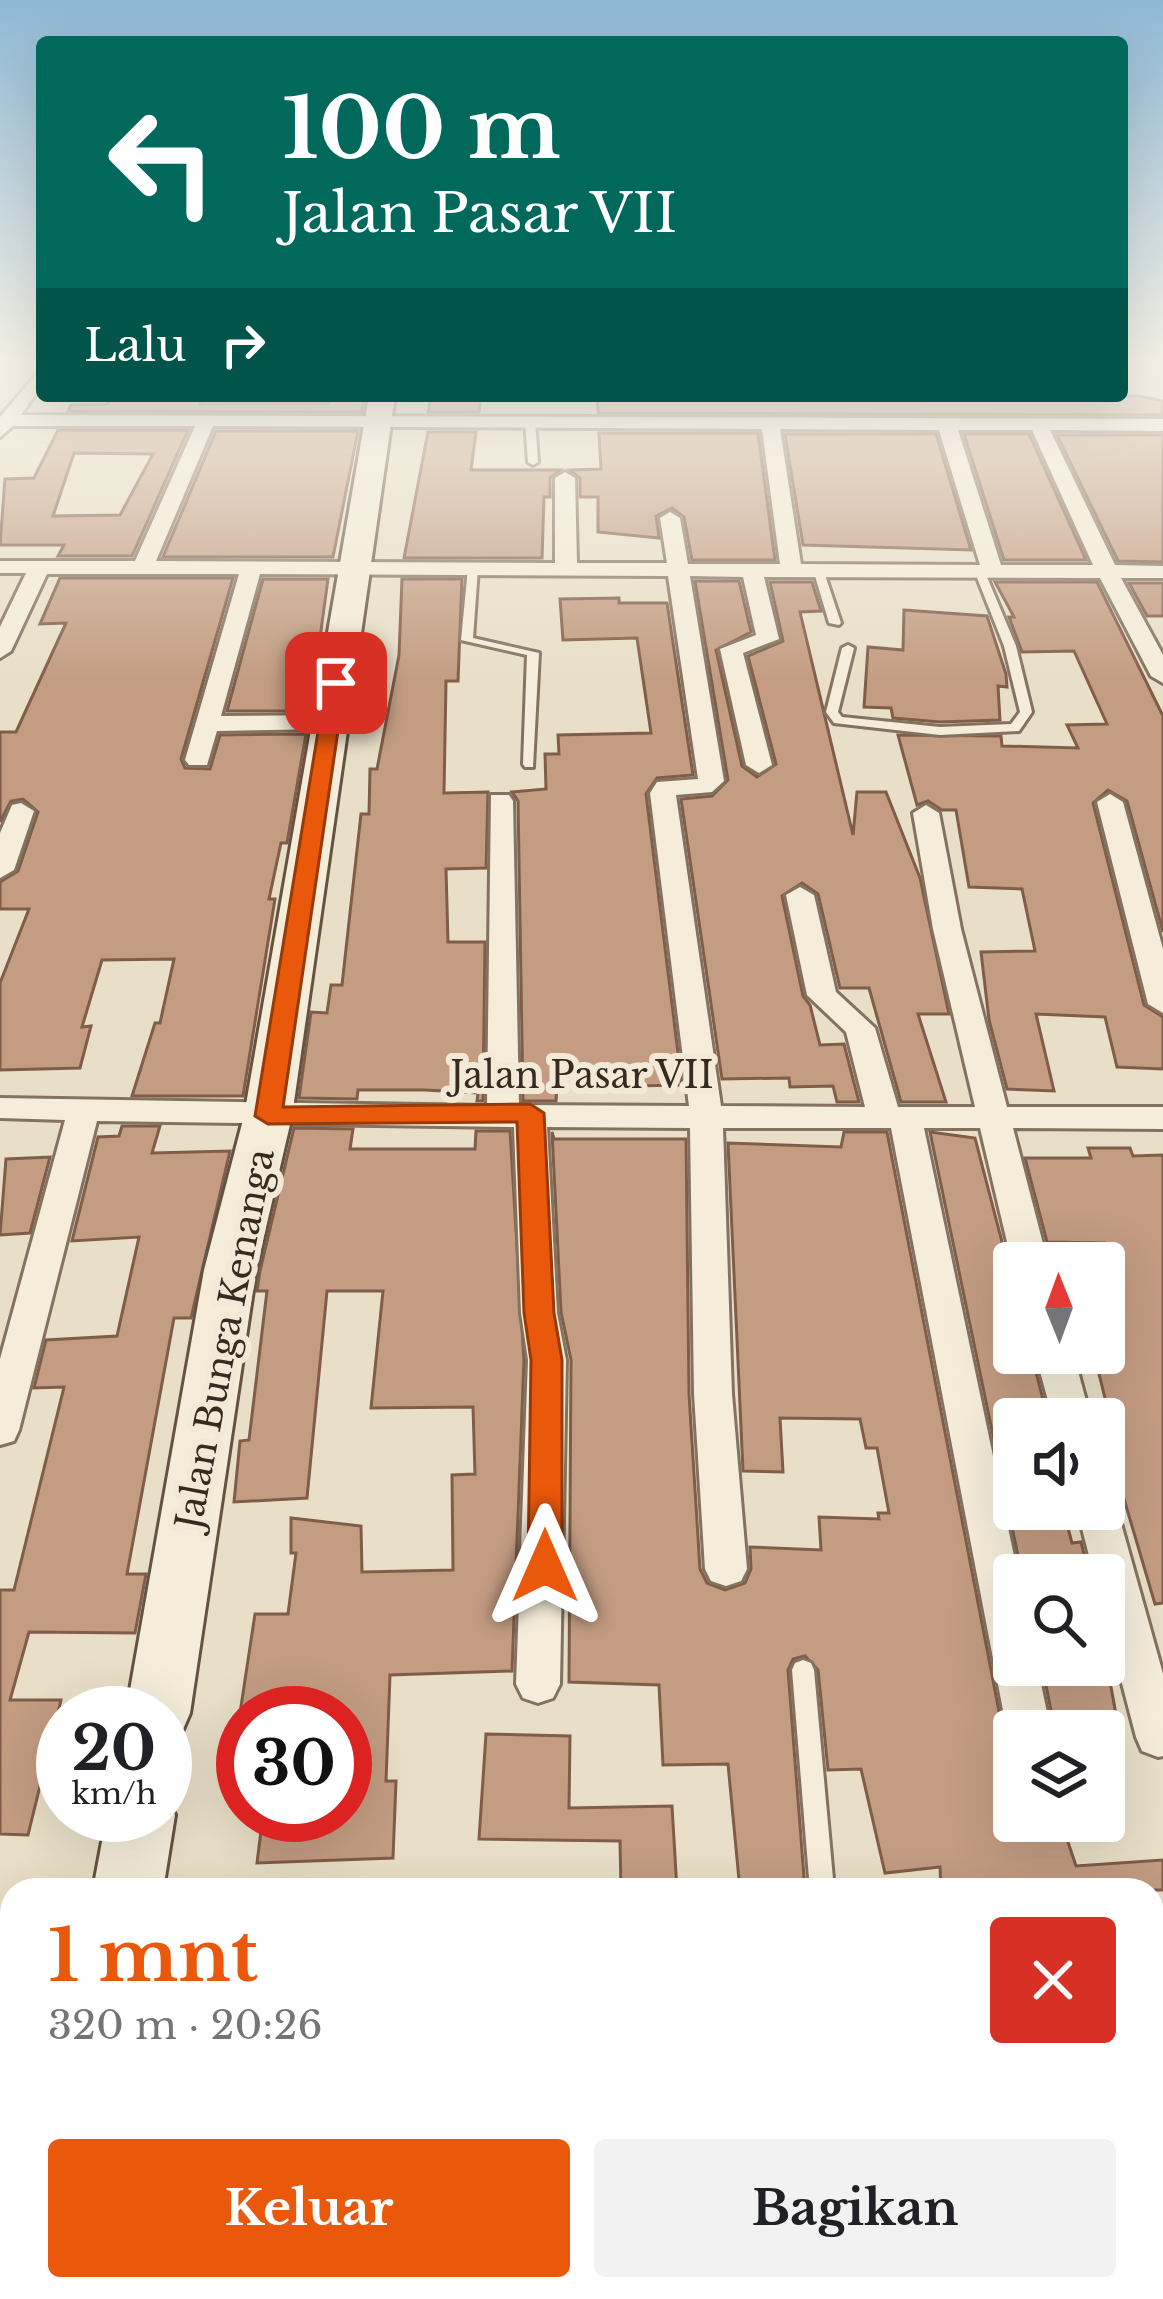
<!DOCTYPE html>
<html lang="id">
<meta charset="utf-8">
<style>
:root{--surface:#fff;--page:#f2f2f2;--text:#202124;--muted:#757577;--accent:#ea580c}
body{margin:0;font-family:"Libre Baskerville",serif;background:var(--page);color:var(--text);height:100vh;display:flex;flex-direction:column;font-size:45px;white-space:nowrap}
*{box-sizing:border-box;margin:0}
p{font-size:39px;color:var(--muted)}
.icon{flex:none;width:66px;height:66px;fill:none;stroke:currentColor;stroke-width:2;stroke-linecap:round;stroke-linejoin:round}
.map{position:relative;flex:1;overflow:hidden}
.drawer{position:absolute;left:0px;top:1878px;width:1164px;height:423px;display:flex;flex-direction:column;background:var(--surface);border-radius:36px 36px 0 0;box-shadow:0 12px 48px #0002}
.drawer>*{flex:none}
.banner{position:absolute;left:36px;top:36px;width:1092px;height:366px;border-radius:12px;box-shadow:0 12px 48px #0002;background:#00695c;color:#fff;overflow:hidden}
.needle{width:78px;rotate:359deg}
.fabs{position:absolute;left:993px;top:1242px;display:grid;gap:24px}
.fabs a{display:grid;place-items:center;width:132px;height:132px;border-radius:12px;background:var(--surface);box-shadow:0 12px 48px #0002;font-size:60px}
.speed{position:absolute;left:36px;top:1686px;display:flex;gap:24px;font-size:60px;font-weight:700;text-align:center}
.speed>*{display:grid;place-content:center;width:156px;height:156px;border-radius:50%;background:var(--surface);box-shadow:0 12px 48px #0002;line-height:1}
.speed small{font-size:30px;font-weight:400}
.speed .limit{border:18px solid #d22;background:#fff;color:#111}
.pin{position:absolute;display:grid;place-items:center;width:102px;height:102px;color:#fff;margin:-51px;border-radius:24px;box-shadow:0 6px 18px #0006}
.me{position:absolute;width:132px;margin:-66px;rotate:0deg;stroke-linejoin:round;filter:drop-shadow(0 0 9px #0008)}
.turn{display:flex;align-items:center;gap:42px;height:252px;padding:0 48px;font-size:54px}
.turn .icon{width:156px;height:156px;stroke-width:2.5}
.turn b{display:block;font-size:84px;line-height:102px}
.then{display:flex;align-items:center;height:114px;padding:0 48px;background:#0003;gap:24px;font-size:45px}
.round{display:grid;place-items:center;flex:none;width:126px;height:126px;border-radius:12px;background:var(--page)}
.summary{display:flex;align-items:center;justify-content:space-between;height:204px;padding:0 48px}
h1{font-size:72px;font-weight:700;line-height:90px;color:var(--accent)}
.primary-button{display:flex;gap:24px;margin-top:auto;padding:24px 48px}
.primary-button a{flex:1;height:138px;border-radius:12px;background:var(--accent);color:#fff;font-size:48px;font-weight:700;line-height:138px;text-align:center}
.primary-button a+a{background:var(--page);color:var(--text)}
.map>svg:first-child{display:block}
.building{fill:#c39c82;stroke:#805d48;stroke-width:3;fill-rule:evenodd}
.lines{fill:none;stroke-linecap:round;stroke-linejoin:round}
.lane-casing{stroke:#83725f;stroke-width:6}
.street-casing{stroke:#83725f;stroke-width:6}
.secondary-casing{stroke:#655342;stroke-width:6}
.lane{fill:#f5edda;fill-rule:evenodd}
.street{fill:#f5edda;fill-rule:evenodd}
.secondary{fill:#f5edda;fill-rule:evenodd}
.route{fill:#ea580c;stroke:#983908;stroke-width:3}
.labels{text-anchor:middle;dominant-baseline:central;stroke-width:12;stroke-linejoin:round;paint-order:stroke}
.street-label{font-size:36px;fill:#352b21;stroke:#f2ead7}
</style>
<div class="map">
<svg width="1163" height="2299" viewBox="0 0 1163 2299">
<rect width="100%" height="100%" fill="#e9dfc8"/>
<path class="building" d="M113,396h90l-3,8 128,-1 2,-7h34l-2,16 -294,-1 3,-6 36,-1z
M597,396h543l23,5v14l-565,-2z
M431,397h50l-2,15h-51z
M58,430h130l-56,126h-74l6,-11h-64l5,-66 29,-1zM74,453l79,1 -33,61 -67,1z
M216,431h142l-25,126h-170z
M428,432h48l-5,38h89l-10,8v19h-6l-2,61h-138z
M599,433h159l17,127h-83l-8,-43 -12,-9 -16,8 3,22 -61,-6v-35h-18v-19l-10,-8 31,-1z
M785,434h151l35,116 -168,-5z
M964,434h65l57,126h-82z
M1057,435h106v127l-45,-1z
M60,578h173l-52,181 4,9 25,1 10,-34 86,-1 -19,109h-6l-12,56h6l-32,197h-111l23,-73h5l14,-64 -72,1 -20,67 9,-1 -11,42 -80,2v-87l29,-74h-29v-27l18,-11 20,-59 -15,-13 -12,2 -11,21v-90h16l50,-109 -26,1z
M263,579h65l-18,132h-83z
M402,579h60l-4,102h-12l-2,112 44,-1 -2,76 -40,1 2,73h37l-2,159h-6l1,-8 -53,-3h-67l-1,9 -58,-1 12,-86 16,1 4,-28h11l19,-171h8l1,-45h7l22,-114z
M695,581h44l12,51 -35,18 26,116 15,11 19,-13 -28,-108 35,-15 -13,-59h42l9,29 -21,1 53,223 4,-43h29l34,86 29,136h-31l28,88h-45l-32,-114h-29l-22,-94 -16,-11 -20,13 21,100 7,9 10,40 24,-1 15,58h-22l-4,-16 -43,1 -1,-9 -67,1 -41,-280 31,-3 16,-16z
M995,582h102l66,134v216l-36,-131 -19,-11 -15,13 51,202 19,12v52l-46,-2 -12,-50 -69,-3 18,77 -47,-2 -18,-69 -8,-68 54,-1 -13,-62 -53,-2 -13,-77h-14l-14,-9 -11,4 -19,-70 103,1 1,10 76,2 -11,-23 40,-1 -33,-73 -52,1 -13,-35h5z
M1129,583h34v33h-16z
M619,598v5h48l26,172 -36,3 -11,16 36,291 -49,1 -1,-17 -74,1 -2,31h-33l-5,-300 -6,-9 34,-3 -1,-35h14l-1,-19 93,-2 -14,-95 -74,2 -3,-41z
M904,610l83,6 19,58 1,13 -9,-1 2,34 -60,2 -47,-4 -2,-10 -27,-1 4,-60 35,3z
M122,1126h38l-8,27 78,-2 -39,167h-17l-47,256h19l-11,59 -106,-1 -19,68h51l-33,135 -28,-1v-244h14l50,-203 -30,1 12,-48 71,-4 22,-99 -67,4 26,-104 21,-1z
M294,1128l59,1 -3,20h125l1,-18h34l14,229 -12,311 -122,4 -4,106h10l-3,77 -136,5 6,-48h82v-102h-105l15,-99h33l8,-61h-5v-35l70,8 1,46 91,-2 -1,-95 23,-1 -2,-67 -102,1 12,-117h-56l-20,207 -73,4 6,-61 9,-1 18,-149h-10l3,-20z
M552,1132l2,7h132l3,255 11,175 7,14 18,7 20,-7 6,-14 -1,-22 71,3 -2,-33 60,2 -1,-6h11l-12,-65h-11l-6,-29 -80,-1 3,54 -40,-1 -15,-328 113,4 3,-15h43l116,600 11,18v71h47l15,45 87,-6v30h-222l-1,-23 -55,6 -24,-104 -33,1 -10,-100 -13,-14 -12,3 -5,11 17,220h-65l-12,-126 -65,1 -4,-80 -90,-3 2,-322 -10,-48z
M930,1132l45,6 32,123 7,92h17l16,62h-33v94h49l9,34 9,-1 8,33h-67z
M1088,1148h42l3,8 30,-1v448l-8,1 -49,-166h9l-21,-84h10v-111l-57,-1 -22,-84h66z
M50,1157l-20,76 -30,2 6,-76z
M1042,1665h65l12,66h-64z
M486,1734l84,2 -1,72 103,-2 5,84h-56l-1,-49 -141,-2z"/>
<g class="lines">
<defs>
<path id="lane" d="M530,417l5,3 3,42 -5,3 -5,-3 -3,-42z
M473,565l5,3 -5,70 66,15 -6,114h-8l-2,-3 4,-109 -66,-15 7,-72z
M814,567l9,2 18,54 -2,2 -10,-2 -16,-54z
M979,567l5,3 32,76 16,66 -13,19 -79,4 -106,-12 -8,-11 16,-64 6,-3 6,3 -16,64 4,5 98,10 71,-3 9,-12 -16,-66 -30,-76z
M803,1660l8,3 3,7 20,220h-24l-18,-220 3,-7z
M861,2289h28l1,10h-28z"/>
<path id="street" d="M42,368v17l-21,30 1142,4v12l-113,-1 65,135 48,1v12h-42l42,77v28l-12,-7 -51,-98 -336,-1 15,62 -36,14 29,112 -13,8 -13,-8 -26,-116 36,-14 -13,-58 -53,-1 34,205 -12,11 -36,3 45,311 144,1 -19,-75 -39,-37 -21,-100 14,-8 14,8 22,97 39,36 23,79h77l-42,-178 -20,-116 13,-8 13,8 22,116 46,178h156v22l-150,-1 35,135h-36l-32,-135h-56l94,447 -4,90h23l14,66h-37v15l-7,-15 -116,-603h-168l9,266 15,175 -6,12 -15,5 -15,-5 -6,-12 -11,-175 -4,-266 -143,-1 10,186 9,47 -6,324 -7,14 -15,5 -15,-5 -7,-14 12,-324 -7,-47 -7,-186 -417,-6 -78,309 -5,11 -14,4v-86l65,-239 -65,-2v-20l487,8 4,-311h18l4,6 6,304 170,1 -39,-313 7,-11 41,-3 -30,-203 -408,-2 -39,142 109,-1 12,7 -12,7 -113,2 -10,34h-18l-4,-5 54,-186h-192l-36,77 -11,7v-31l26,-54h-26v-12h135l60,-135h-182l-13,11v-20zM213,426l549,3 18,135h-92l-8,-46 -10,-6 -10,6 7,45h-90l-2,-85 -10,-6 -10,6v85l-399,-2zM780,429l159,1 41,135 -179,-1zM958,430h74l61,135h-92z
M1110,794l13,8 40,147v64l-15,-9 -51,-202z
M21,803l13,8 -20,59 -14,8v-45l12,-28z
M1035,1353h38l18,66h-38z
M1104,1495l13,14 46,165v82l-5,1 -16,-6 -6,-14 -32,-123v-39h-10l-17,-66h27z
M463,2289h56v10h-56z"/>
<path id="secondary" d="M369,396h26l-103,720 -36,154 -66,443 -9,21 -16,5v-26h-39l78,-443 40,-154z
M165,1793l10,22 -12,75h-70l14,-75h58z
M20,2289h82l-2,10h-82z"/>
</defs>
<use href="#lane" class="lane-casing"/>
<use href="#street" class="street-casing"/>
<use href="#secondary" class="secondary-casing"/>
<use href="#lane" class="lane"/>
<use href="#street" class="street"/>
<use href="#secondary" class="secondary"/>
</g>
<linearGradient id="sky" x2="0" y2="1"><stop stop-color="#8eb8d4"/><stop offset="0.53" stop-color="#f5f1e6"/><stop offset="1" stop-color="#f5f1e6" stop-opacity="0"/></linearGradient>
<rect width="1163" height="683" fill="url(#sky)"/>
<path class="route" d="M336,677l9,6 -62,424 247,-3 14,9 10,200 8,47v206l-5,10 -12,4 -12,-4 -5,-10 3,-206 -7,-47 -7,-191 -249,2 -13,-8 71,-433z"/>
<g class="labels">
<g class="street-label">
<text x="582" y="1075">Jalan Pasar VII</text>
<text transform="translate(225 1339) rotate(-79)">Jalan Bunga Kenanga</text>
</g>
</g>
</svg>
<div class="fabs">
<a><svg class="needle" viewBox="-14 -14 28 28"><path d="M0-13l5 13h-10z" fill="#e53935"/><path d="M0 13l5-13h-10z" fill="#757577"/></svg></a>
<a><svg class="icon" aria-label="sound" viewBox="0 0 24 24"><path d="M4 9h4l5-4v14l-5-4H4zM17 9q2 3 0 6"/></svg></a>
<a><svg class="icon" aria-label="search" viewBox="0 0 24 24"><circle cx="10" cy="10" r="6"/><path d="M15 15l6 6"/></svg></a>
<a><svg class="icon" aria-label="layers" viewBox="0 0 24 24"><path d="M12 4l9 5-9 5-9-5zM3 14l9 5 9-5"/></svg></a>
</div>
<div class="speed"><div>20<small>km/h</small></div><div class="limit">30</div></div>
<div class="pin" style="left:336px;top:683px;background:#d93025"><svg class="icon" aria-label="arrive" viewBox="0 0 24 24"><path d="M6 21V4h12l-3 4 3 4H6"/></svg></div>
<svg class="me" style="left:545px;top:1566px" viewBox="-20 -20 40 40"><path d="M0-17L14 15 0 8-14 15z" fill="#ea580c" stroke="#fff" stroke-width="4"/></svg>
<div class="banner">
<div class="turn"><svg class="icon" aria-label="left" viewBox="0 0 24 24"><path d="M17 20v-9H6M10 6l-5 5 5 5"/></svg><div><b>100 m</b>Jalan Pasar VII</div></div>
<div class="then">Lalu<svg class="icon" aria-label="right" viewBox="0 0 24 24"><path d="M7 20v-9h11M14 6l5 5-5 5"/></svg></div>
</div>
<section class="drawer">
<div class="summary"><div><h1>1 mnt</h1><p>320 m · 20:26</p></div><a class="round" style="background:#d93025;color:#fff"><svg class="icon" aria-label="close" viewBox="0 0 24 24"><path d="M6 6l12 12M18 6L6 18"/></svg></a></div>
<div class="primary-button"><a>Keluar</a><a>Bagikan</a></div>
</section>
</div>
